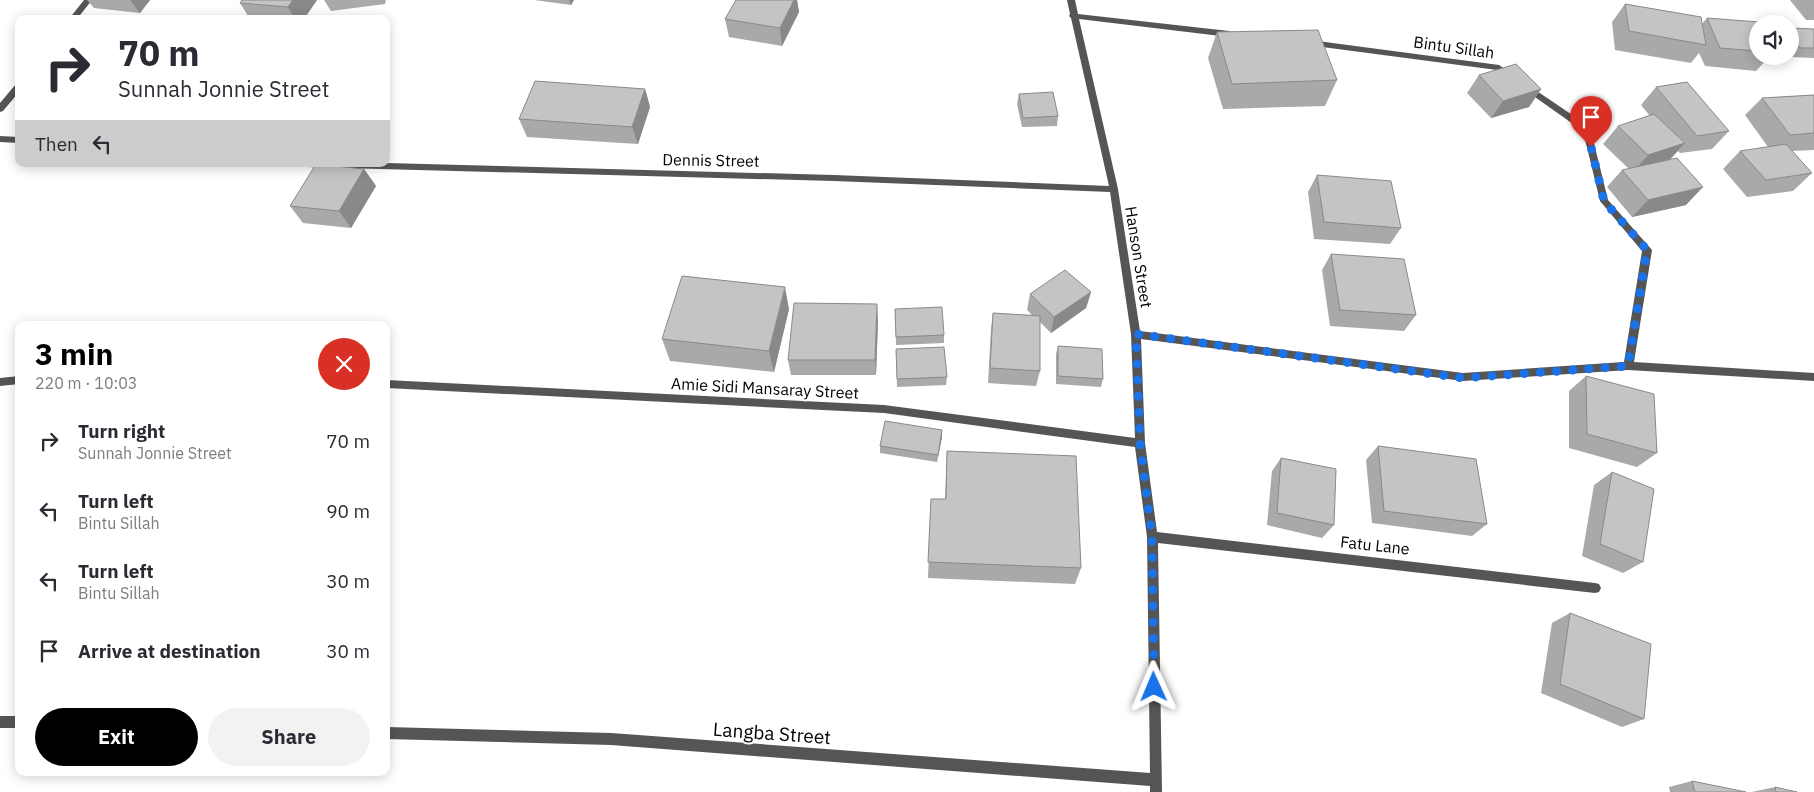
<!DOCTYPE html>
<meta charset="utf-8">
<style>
:root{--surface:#fff;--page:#f2f2f3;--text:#2b2b33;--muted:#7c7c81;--accent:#000}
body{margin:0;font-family:"IBM Plex Sans",sans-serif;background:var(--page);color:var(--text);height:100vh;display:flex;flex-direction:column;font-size:19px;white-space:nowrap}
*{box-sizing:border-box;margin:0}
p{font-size:16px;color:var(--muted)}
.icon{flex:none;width:28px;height:28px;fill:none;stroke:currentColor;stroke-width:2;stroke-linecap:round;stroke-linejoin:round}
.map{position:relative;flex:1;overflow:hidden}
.panel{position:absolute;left:15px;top:321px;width:375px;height:455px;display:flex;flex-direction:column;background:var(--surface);border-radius:10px;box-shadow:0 2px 12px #0003}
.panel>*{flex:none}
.banner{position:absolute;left:15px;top:15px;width:375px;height:152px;border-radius:10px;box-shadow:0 2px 12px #0003;background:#fff;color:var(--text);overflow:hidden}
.tools{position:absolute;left:1749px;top:15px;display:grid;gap:10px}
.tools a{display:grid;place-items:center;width:50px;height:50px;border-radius:50%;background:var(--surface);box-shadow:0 2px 12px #0003;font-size:25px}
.pin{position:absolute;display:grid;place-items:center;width:42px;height:42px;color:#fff;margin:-51px -21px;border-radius:50% 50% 50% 0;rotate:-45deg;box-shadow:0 0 5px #0007}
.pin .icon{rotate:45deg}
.me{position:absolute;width:55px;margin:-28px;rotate:359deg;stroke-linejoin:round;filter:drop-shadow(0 0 4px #0008)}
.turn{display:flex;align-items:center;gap:18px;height:105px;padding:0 20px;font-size:22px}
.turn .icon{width:65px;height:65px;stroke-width:2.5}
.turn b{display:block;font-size:35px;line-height:42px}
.then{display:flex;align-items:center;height:48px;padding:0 20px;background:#0003;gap:10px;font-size:19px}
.round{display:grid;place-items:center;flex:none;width:52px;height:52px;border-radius:26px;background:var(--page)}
.head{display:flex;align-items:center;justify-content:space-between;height:85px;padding:0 20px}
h1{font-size:30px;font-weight:700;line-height:38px;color:var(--accent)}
.cta{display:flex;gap:10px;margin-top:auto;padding:10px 20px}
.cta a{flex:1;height:58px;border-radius:30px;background:var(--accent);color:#fff;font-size:20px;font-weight:700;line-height:58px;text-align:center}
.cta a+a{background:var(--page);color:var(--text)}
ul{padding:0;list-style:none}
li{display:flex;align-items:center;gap:15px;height:70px;padding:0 20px}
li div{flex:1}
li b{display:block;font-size:19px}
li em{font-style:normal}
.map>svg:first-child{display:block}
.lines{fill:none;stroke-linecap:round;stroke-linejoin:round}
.minor{fill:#555;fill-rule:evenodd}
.wall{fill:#a9a9a9}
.shaded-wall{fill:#898989}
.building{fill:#c4c4c4;stroke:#898989}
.route{stroke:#1a73e8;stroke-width:9;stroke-dasharray:0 16.2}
.labels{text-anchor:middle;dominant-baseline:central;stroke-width:4;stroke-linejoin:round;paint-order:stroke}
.street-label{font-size:16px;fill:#000;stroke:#fff}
.near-street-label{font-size:19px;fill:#000;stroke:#fff}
</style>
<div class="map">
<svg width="1814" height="792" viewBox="0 0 1814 792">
<rect width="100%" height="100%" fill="#fff"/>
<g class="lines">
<path class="minor" d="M84,0h8l-15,19h-8z
M1067,0h8l3,14 151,17 4,3 -4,3 -150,-18 39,170 22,142 323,42 161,-11 18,-111 -42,-50 -17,-70 -58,-41 -1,-2 4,-3 62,42 18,73 44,50 -18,112 180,11v8l-186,-11 -165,11 -322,-42 4,104 12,89 438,51 4,1 2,4 -2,4 -4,1 -437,-50 4,249h-12v-6l-539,-41 -225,-6v-12l225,6 539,40 -3,-236 -12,-90 -251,-34 -498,-25v-8l498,25 251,33 -4,-104 -21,-142 -276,-11 -527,-14 -4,-3 83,-1 448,12 275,11 -38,-168 -2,-2 1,-2z
M1310,40l189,25 17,12 -1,2h-6l-12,-9 -190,-25 -1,-2z
M19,83v9l-16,19 -3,1v-9l16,-19z
M0,136l19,1v6l-19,-1z
M19,376v8l-19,2v-8z
M0,716h19v12h-19z"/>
</g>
<path class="wall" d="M87,0h63l-10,13 -46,-5z
M317,0l-13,19h-54l-10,-16z
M324,0h62l-1,4 -54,7z
M534,0h40l-3,5z
M736,0h61l2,12 -17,34 -53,-9 -4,-18z
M1790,0h24v20h-8z
M1625,4l77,20 5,-6 51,6v32h12l-14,15 -51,-5 -6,-13 -8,10 -76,-13 -3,-28z
M1790,28l24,1v29l-23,-1 -1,-1z
M1217,32l120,48 -12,26 -102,3 -15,-51z
M1479,75l62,14 -12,18 -38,11 -24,-25z
M1656,87l73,44 -17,18 -32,4 -2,-2 -8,9 16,45 -54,12 -25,-30 15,-17 7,-1 -26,-25 15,-18 32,-10 -9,-11z
M645,89l5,18 -12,37 -111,-7 -8,-18z
M1019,94l39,22 -1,10 -35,1 -5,-23z
M1814,95v55l-22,1 20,22 -19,18 -46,6 -24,-28 17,-18 28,-4 -23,-32 17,-17z
M364,169l12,17 -25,42 -48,-5 -13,-17z
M1317,175l84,53 -11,16 -76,-5 -6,-47z
M1331,254l85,61 -12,16 -74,-5 -8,-56z
M1091,292l-5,16 -35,25 -11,-11v49l-4,15 -48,-3 3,-54 2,-16 39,2 -5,-5 3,-16z
M789,309l-15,63 -104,-11 -8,-22z
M895,309l49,26v8l-48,2z
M878,320l-2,55h-85l-3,-15z
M1058,346l45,33 -2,8 -45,-3v-30z
M896,349l51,28 -1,8 -49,2z
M1586,376l71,77 -20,14 -68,-19v-57z
M942,430v7l-5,25 -57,-9v-7z
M1378,446l109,78 -15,12 -100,-13 -6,-63z
M947,451l134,117 -6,16 -147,-6 3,-79h14z
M1281,458l53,67 -12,13 -55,-13 5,-54z
M1612,472l31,90 -20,11 -41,-17 12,-71z
M1570,613l74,106 -22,8 -81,-34 11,-70z
M1692,781l54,11h-76l-1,-5z
M1775,787l22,5h-45z"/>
<path class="shaded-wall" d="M130,0h20l-10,13z
M293,0h24l-13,19h-9l-7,-12z
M569,0h5l-3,5z
M794,0h3l2,12 -17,34 -2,-18z
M645,89l5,18 -12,37 -6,-17z
M1541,89l-12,18 -38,11 12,-17z
M1685,143l-16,17 -36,12 15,-17z
M364,169l12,17 -25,42 -12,-17z
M1703,187l-17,18 -54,12 16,-17z
M785,287l4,22 -15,63 -5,-21z
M1091,292l-5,16 -35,25 3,-16z
M877,304l1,16 -2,55 -1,-15z
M942,430v7l-5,25 1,-7z"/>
<path class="building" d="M242,0h51l-5,7 -48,-4z
M736,0h58l-14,28 -55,-9z
M1625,4l76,13 5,28 -77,-14z
M1707,18l52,4v2h-1v27l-38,-3z
M1790,28l24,1v19h-14l-10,-16z
M1318,30l19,50 -105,4 -15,-52z
M1516,64l25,25 -38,12 -24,-26z
M535,81l110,8 -13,38 -113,-8z
M1687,82l42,49 -32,5 -41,-49z
M1053,92l5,24 -35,2 -4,-24z
M1814,95v38l-24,2 -28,-37z
M1654,114l31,29 -37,12 -30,-29z
M1786,144l26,29 -46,7 -26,-29z
M1677,158l26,29 -55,13 -26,-30z
M316,164l48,5 -25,42 -49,-5z
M1317,175l74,6 10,47 -77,-6z
M1331,254l73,5 12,56 -76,-5z
M1065,270l26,22 -37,25 -24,-23z
M682,276l103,11 -16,64 -107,-12z
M794,303l83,1 -2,56h-87z
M942,307l2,28 -48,2 -1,-28z
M993,313l47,3v55l-50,-3z
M1058,346l44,3 1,30 -45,-3z
M944,347l3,30 -50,2 -1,-30z
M1586,376l68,18 3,59 -70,-19z
M885,421l57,9 -4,25 -58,-9z
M1378,446l98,13 11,65 -103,-13z
M947,451l129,5 5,112 -153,-6 3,-63h15z
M1281,458l55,11 -2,56 -57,-12z
M1612,472l42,17 -11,73 -43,-18z
M1570,613l81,31 -7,75 -84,-35z
M1692,781l54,11h-51z
M1775,787l22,5h-21z"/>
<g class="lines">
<path class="route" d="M1154,687l-2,-150 -12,-94 -4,-109 327,44 165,-12 19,-116 -43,-49 -13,-54"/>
</g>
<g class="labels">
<g class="street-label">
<text transform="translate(1454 47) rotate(8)">Bintu Sillah</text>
<text transform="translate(711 160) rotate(1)">Dennis Street</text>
<text transform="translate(1139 257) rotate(81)">Hanson Street</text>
<text transform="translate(765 388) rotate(3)">Amie Sidi Mansaray Street</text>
<text transform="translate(1375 545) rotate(6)">Fatu Lane</text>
</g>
<g class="near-street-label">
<text transform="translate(772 733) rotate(4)">Langba Street</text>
</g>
</g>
</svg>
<div class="tools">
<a><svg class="icon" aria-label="sound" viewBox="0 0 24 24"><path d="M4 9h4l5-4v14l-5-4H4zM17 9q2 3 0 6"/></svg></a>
</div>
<div class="pin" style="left:1591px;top:147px;background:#d93025"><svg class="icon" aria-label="arrive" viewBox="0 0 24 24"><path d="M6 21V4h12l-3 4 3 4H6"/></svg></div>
<svg class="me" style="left:1154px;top:687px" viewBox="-20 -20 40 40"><path d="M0-17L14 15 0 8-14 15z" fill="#1a73e8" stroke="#fff" stroke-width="4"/></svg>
<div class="banner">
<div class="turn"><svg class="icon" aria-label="right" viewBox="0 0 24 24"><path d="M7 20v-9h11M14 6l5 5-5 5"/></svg><div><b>70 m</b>Sunnah Jonnie Street</div></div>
<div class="then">Then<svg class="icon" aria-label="left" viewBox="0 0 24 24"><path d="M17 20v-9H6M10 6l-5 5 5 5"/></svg></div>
</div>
<section class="panel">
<div class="head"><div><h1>3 min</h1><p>220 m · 10:03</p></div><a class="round" style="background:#d93025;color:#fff"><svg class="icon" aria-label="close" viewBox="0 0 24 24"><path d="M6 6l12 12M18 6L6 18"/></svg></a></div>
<ul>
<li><svg class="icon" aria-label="right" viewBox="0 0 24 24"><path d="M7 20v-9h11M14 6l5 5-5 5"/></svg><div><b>Turn right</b><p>Sunnah Jonnie Street</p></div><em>70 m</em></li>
<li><svg class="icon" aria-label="left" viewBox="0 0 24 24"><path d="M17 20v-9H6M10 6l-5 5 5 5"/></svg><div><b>Turn left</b><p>Bintu Sillah</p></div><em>90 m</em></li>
<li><svg class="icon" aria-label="left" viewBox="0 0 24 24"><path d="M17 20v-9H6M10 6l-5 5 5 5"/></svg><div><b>Turn left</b><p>Bintu Sillah</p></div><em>30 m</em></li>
<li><svg class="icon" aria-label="arrive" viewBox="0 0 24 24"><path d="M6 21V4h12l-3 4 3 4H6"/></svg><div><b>Arrive at destination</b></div><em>30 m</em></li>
</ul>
<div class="cta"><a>Exit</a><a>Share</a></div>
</section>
</div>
